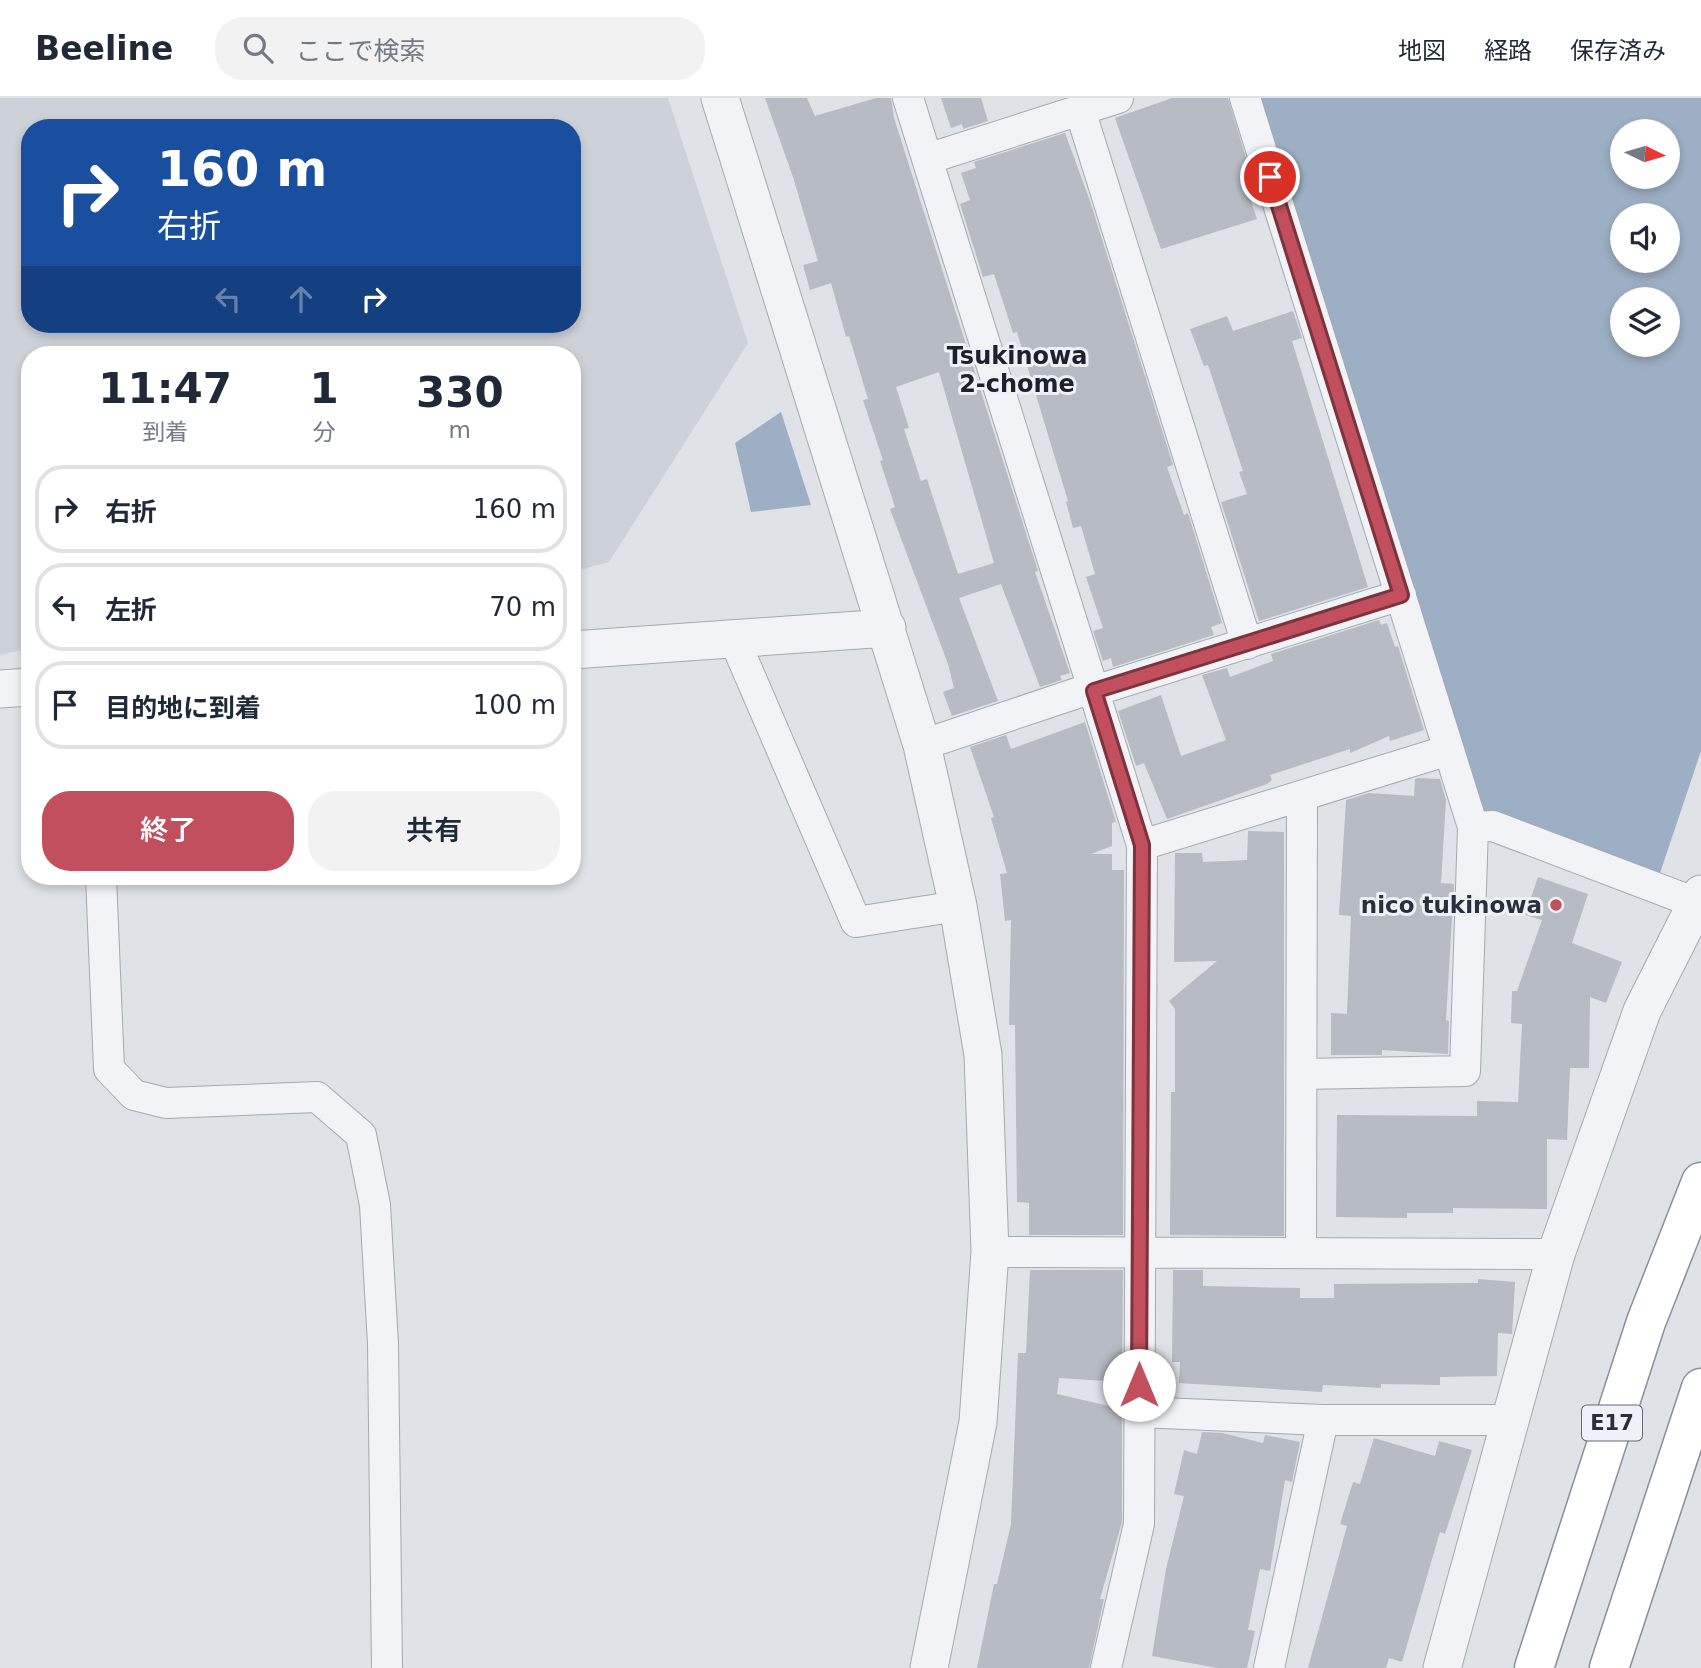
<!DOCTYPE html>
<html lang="ja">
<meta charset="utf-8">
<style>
:root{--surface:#fff;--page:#f2f2f3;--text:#1f2937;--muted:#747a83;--line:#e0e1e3;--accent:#c14f5e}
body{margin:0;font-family:"DejaVu Sans","Noto Sans JP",sans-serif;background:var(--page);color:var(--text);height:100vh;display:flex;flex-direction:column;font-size:26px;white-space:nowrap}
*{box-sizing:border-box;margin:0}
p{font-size:23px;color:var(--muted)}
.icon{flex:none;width:38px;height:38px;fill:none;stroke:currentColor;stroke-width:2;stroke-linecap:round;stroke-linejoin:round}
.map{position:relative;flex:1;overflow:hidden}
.side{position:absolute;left:21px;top:248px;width:560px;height:539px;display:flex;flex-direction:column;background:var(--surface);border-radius:28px;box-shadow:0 4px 10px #0003}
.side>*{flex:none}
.top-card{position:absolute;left:21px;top:21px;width:560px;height:214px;border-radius:28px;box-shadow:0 4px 10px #0003;background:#1a4fa0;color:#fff;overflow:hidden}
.needle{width:46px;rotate:95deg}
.buttons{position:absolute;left:1610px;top:21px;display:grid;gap:14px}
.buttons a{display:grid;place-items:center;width:70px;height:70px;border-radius:50%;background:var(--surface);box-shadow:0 4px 10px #0003;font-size:35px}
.pin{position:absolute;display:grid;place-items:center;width:60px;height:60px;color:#fff;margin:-30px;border:4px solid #fff;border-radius:50%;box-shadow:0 2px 7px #0007}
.me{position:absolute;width:77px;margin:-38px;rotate:0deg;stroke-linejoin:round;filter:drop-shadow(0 0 5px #0008)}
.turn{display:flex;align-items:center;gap:24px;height:147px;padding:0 21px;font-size:32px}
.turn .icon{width:91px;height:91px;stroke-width:2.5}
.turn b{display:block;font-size:49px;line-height:60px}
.lanes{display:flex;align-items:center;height:66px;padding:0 21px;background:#0003;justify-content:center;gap:35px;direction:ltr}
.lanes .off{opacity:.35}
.eta{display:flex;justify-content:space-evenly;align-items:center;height:119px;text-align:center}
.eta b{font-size:42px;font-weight:600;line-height:49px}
.cta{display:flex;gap:14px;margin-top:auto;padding:14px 21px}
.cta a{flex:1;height:80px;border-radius:28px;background:var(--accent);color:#fff;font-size:28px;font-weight:600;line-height:80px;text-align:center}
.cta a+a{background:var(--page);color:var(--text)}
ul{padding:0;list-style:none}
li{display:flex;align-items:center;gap:21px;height:88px;margin:0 14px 10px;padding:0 7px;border:4px solid var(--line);border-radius:28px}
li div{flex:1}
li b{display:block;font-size:26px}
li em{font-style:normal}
header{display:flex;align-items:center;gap:42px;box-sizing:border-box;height:98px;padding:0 35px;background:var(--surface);border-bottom:2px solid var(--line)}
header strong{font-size:33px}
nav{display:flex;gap:38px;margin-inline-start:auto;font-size:24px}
.search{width:490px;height:63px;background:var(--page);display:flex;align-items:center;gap:18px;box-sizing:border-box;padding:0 24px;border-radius:28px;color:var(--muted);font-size:26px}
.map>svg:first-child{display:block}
.built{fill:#cdd1d8;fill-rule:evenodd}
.water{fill:#9dafc4;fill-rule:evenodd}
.building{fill:#b7bbc3;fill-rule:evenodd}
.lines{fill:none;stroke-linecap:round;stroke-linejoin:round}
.minor-casing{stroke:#a5a9b0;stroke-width:32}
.tertiary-casing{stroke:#a5a9b0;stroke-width:39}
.motorway-casing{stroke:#888f9c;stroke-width:41}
.minor{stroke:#f1f3f6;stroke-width:30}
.tertiary{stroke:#f1f3f6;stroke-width:37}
.motorway{stroke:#fff;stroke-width:38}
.route-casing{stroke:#7d333d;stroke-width:18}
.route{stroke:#c14f5e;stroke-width:12}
.poi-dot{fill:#c14f5e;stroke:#eef1f5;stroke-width:2.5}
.labels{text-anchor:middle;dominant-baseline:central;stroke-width:6;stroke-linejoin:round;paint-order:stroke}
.shield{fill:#eef1f5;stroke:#646a74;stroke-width:2}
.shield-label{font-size:21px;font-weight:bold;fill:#29303c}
.poi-label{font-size:23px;font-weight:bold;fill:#29303c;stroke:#eef1f5;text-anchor:end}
.neighbourhood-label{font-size:24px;font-weight:bold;fill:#1c212d;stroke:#eef1f5}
</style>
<header>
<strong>Beeline</strong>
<div class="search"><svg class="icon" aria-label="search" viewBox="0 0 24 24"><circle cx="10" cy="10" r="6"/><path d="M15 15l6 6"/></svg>ここで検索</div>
<nav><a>地図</a><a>経路</a><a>保存済み</a></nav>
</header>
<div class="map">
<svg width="1701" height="1570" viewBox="0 0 1701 1570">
<rect width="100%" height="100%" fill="#dfe2e7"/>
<path class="built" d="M0,0h668l80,245 -139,219 -37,10v-217h-542v293l-30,7zM30,30h542v196h-542z"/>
<path class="water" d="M1245,0h456v653l-46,137 -182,-61zM1622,33h46v46h-46zM1622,117h46v46h-46zM1622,201h46v46h-46z
M781,314l30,93 -60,7 -16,-69z"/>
<path class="building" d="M765,0h42l8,18 61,-18h15l3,20 144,453 -3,1 35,101 -10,3 2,4 -22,7 -39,-103 -42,14 39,103 -46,15 -9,-24 11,-4 -6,-24 -58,-155 5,-2 -15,-46 3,-1 -20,-60 5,-1 -19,-63 -3,1 -15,-54 -21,7 -7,-25 15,-4 -25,-84zM939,274l55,191 -36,11 -31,-95 -6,2 -17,-52 5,-1 -13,-41z
M941,0h40l7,23 -25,8 -1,-5 -11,4z
M1172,0h56l22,73 -8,3 15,45 -96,30 -46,-131z
M1065,35l25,68 83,264 -6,2 17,48 4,-2 34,110 -11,4 3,8 -101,32 -2,-9 -8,3 -10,-30 10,-3 -17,-51 9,-3 -14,-48 -8,2 -7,-26 2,-1 -51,-169 -4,1 -19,-59 -11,3 -23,-73 10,-4 -9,-27 15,-5 -2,-6z
M1293,213l9,27 -10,3 76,246 -109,34 -38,-119 26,-8 -8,-22 4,-1 -35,-106 -4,1 -14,-37 37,-13 6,15z
M1379,522l2,5 6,-2 8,24 3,-1 26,84 -34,11 -1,-5 -39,17v-4l-80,26 2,5 -5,4 -100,35 -23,-56 -8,3 -18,-55 43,-16 20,61 45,-16 -24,-65 25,-7 3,9 43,-16 -2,-7z
M1085,624l31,100 -4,1v23l-21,8h21v16h12l-1,365h-94v-32l-12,-1 -2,-177h-6l2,-105 -6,1 -5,-47 7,-1 -16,-55 3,-1 -24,-70 36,-12 5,14z
M1419,680l21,1 6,21 -5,83 13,1 -8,136 3,1 -1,33 -66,-4v5h-51v-42l16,1 4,-98 -12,-1 7,-115 23,-7 45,3 1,-17z
M1248,733l36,1v404l-114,-1 1,-143h4v-83l-6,-8 48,-40 -43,1 1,-109h27l1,9 44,-2z
M1538,779l50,17 -16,49 50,19 -16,41 -16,-6 -1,71h-19l-3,72 -20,-1v70l-94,-1v5h-46v5l-71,-1 1,-102 140,1v-15l41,1 4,-78 -11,-1 1,-32h5l25,-71 -17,-5z
M1030,1172h93l-1,112 -63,-4 -2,16 65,15v113l-22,77h4l-15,69h-112l17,-84h3l14,-60 7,-171h8z
M1173,1172h30v16l97,2v10h34v-14l144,-1v-4l37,3 -3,52 -14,-1 -1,43 -57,1v8l-59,-1v4l-58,-3 -1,7 -143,-9 1,-21h-8z
M1202,1334l20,1 41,10 2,-8 35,7 -8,40 -7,-2 -15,91 -10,-2 -12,61 7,1 -8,37h-30l-65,-12 14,-87 18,-73 -10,-2 10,-44 13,4z
M1374,1340l61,18 4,-15 33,9 -27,84 -5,-2 -38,130 -13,-4 -3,10h-78l39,-142 -7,-2 13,-42 7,2z"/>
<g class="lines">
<defs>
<path id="minor" d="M908,0l234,747 -3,679 -33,144
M1245,0l228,729 -8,244 -163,3
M1080,12l167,534
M927,61l191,-61
M734,541l122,283 102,-16
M1094,593l307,-96
M922,647l170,-57
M1473,729l20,-1 203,77
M1142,747l307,-95
M101,779l8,192 25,26 32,8 151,-6 44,38 14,70 8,139 4,324
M990,1154l566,2
M1301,1155l1,-457
M1139,1314l184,8h187
M1269,1570l54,-248"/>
<path id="tertiary" d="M720,0l202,647 36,161 25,149 7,197 -12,170 -49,246
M572,552l315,-22
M0,591l30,-2
M1442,1570l114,-414 86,-243 59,-117"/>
<path id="motorway" d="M1534,1570l112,-346 55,-140
M1609,1570l92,-280"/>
</defs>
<use href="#minor" class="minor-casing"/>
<use href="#tertiary" class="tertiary-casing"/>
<use href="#motorway" class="motorway-casing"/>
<use href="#minor" class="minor"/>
<use href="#tertiary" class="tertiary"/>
<use href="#motorway" class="motorway"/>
</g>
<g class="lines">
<defs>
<path id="route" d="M1139,1287l3,-540 -48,-154 307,-96 -131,-418"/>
</defs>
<use href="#route" class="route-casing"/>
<use href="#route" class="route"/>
</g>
<circle class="poi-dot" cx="1556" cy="807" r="7"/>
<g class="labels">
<rect class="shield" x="1582" y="1307.5" width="60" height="35" rx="5"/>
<g class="shield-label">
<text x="1612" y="1325">E17</text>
</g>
<g class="poi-label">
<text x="1542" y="807">nico tukinowa</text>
</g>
<g class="neighbourhood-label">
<text x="1017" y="258">Tsukinowa<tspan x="1017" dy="28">2-chome</tspan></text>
</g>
</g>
</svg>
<div class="buttons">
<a><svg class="needle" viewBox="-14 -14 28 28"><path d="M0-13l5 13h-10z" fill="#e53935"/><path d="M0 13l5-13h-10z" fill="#747a83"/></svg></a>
<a><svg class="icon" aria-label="sound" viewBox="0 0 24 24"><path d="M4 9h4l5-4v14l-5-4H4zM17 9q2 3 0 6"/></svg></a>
<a><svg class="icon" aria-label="layers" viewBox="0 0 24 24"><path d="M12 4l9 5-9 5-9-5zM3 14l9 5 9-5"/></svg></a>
</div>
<div class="pin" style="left:1270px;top:79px;background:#d93025"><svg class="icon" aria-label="arrive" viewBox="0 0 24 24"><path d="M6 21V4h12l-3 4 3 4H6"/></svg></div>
<svg class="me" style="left:1139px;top:1287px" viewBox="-20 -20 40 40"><circle r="19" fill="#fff"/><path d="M0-13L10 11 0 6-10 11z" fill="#c14f5e"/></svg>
<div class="top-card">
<div class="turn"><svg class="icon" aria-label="right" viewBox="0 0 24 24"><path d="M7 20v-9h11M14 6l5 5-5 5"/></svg><div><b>160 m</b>右折</div></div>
<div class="lanes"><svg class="icon off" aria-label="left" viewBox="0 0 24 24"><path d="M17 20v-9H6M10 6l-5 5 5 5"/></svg><svg class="icon off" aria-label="ahead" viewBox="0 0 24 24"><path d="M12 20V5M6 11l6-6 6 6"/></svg><svg class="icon" aria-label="right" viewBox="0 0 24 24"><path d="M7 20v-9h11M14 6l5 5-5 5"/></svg></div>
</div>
<section class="side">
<div class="eta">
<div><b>11:47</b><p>到着</p></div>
<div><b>1</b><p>分</p></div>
<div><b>330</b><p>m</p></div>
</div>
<ul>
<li><svg class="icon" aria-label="right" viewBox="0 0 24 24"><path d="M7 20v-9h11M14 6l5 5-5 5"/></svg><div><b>右折</b></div><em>160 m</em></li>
<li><svg class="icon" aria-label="left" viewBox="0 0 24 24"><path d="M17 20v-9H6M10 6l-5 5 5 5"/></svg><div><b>左折</b></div><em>70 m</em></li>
<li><svg class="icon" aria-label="arrive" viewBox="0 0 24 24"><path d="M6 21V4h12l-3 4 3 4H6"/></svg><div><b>目的地に到着</b></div><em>100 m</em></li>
</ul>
<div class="cta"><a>終了</a><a>共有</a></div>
</section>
</div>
